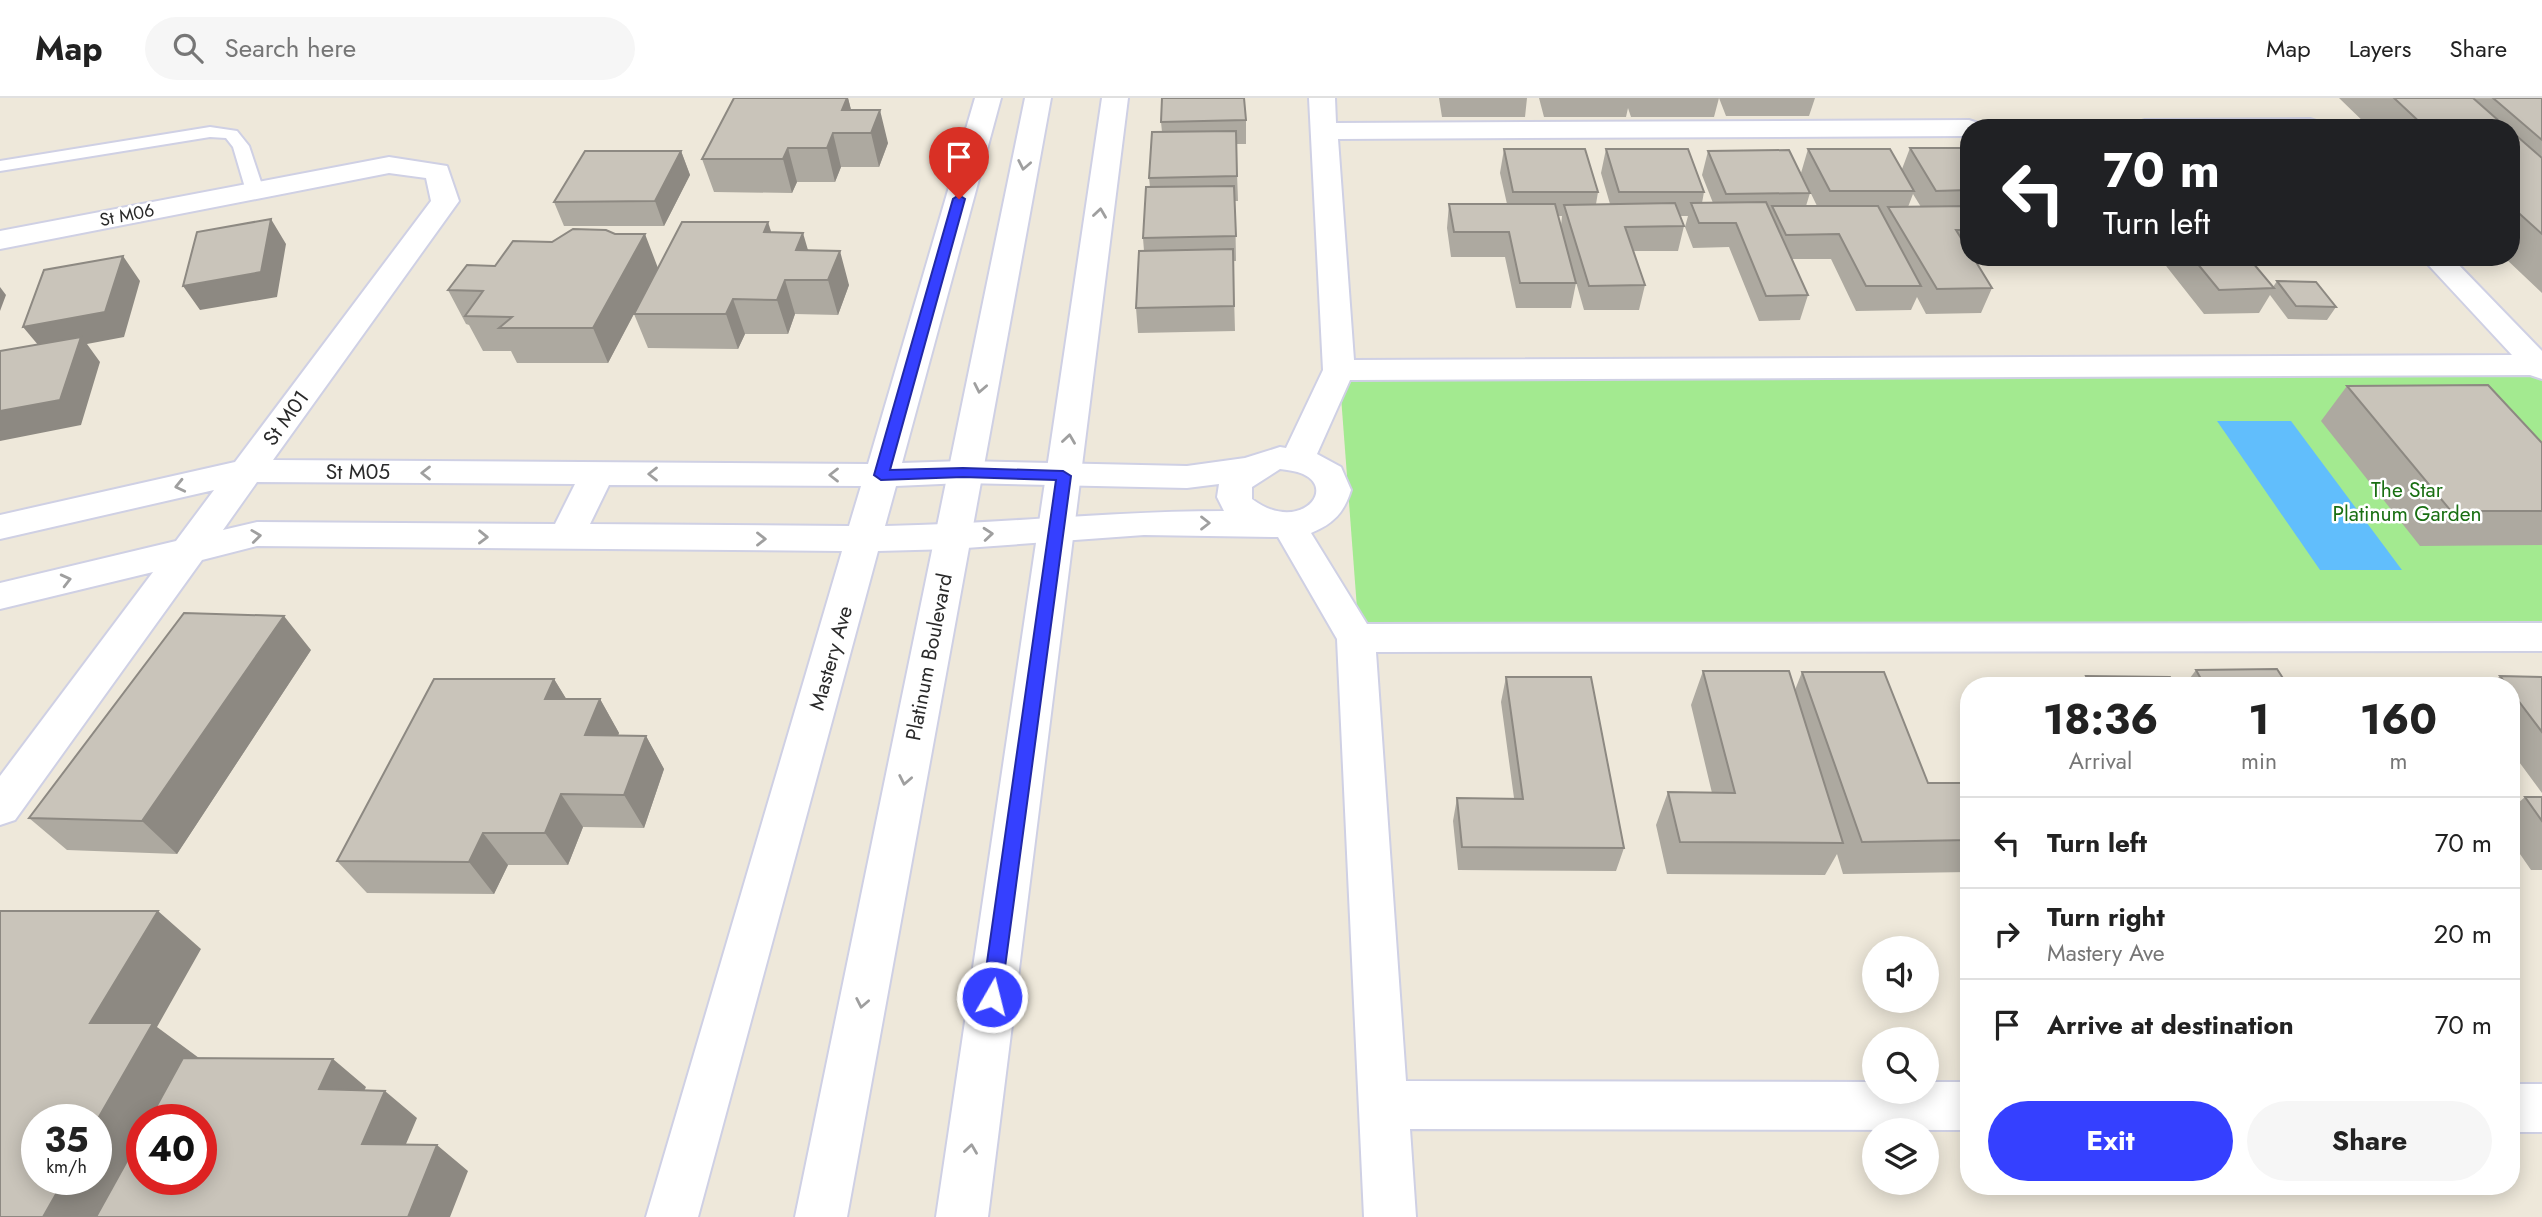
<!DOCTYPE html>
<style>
:root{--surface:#fff;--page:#f6f6f6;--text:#222;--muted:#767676;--line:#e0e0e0;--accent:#3540ff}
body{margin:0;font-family:Jost,sans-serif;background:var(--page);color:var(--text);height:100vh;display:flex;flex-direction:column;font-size:26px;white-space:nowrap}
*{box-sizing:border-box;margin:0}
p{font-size:23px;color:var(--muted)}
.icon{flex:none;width:38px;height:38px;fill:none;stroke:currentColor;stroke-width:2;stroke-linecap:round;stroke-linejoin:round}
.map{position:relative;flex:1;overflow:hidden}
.sheet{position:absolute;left:1960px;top:579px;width:560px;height:518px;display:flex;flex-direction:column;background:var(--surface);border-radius:28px;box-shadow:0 4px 18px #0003}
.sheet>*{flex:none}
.guide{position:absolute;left:1960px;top:21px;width:560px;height:147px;border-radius:28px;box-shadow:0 4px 18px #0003;background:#202124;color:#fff;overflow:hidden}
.controls{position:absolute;left:1862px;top:838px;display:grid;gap:14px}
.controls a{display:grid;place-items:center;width:77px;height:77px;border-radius:50%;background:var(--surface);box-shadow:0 4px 18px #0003;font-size:35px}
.speed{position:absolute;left:21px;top:1006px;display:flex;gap:14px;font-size:35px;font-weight:700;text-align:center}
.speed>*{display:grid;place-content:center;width:91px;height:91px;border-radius:50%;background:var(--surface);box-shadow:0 4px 18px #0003;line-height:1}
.speed small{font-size:18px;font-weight:400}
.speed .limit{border:10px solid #d22;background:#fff;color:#111}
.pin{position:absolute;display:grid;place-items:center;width:60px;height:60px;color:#fff;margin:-72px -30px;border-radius:50% 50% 50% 0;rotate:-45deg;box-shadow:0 0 7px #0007}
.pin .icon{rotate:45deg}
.me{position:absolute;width:77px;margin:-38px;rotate:8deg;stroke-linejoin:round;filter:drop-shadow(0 0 5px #0008)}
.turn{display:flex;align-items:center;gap:24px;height:147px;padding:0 28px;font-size:32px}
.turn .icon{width:91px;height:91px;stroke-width:2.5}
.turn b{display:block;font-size:49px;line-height:60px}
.eta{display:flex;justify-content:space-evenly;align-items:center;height:119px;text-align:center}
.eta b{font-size:42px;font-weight:700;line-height:49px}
.primary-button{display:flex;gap:14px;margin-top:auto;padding:14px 28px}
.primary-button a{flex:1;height:80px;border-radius:42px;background:var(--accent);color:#fff;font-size:28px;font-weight:700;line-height:80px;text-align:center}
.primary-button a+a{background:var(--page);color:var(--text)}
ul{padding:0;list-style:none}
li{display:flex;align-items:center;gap:21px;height:91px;padding:0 28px;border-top:2px solid var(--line)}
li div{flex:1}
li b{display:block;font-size:26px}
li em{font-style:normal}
header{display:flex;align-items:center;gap:42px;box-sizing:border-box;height:98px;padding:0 35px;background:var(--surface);border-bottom:2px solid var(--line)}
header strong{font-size:33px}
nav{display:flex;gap:38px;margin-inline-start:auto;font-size:24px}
.search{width:490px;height:63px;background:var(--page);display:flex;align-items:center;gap:18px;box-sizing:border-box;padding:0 24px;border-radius:38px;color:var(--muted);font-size:26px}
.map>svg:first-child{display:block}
.green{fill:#a3ea90}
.water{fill:#61befc}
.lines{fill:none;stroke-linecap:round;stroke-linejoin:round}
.service-casing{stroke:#cfd0e4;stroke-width:4}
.minor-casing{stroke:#cfd0e4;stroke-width:4}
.tertiary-casing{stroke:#cfd0e4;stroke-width:4}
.service{fill:#fff;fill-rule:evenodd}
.minor{fill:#fff;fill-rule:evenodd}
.tertiary{fill:#fff;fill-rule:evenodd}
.wall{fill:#ada9a0;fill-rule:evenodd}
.shaded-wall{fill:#8d8982}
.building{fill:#c9c4ba;stroke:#8d8982;stroke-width:2}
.oneway{stroke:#9f9f9f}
.route{fill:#3540ff;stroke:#222aa6;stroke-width:2}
.labels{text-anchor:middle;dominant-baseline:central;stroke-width:5;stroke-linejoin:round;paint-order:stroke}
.far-street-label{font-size:18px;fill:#2a2a2a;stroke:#fff}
.street-label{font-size:21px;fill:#2a2a2a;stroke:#fff}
.park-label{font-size:21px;fill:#196f12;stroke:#fff}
</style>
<header>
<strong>Map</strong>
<div class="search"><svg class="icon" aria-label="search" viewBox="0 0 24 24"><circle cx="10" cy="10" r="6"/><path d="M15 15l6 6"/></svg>Search here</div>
<nav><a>Map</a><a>Layers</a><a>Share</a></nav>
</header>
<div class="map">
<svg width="2542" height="1119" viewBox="0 0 2542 1119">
<rect width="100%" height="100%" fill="#eee8da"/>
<path class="green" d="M2542,271v268l-1183,-2 -20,-265z"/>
<path class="water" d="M2217,323h74l111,149h-82z"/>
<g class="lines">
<defs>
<path id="service" d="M210,29l27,4 12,15 15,45 -3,4h-12l-3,-4 -13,-44 -7,-9 -16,-1 -210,34v-10z"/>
<path id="minor" d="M975,0h26l-99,365 61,-2 224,5 58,-8 35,-11 6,1 37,-78 -14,-272h26l1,25 633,-3 9,3 4,5h-13v8l-631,3 16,221 1158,-5 -91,-98h30l91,94v28l-12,-4 -1180,5 -33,74 24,13 10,23c-7,23 -18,34 -40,43l56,91 1175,-1v28l-1166,1 30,429 468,1v10h53v-10h42v48l-559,-1 6,88h-52l-27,-578 -59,-102 -134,-2 -192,14 -74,2 -180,666h-52l196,-666 -585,-5 -55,14 -187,260 -15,5v-49l153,-204 -153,37v-26l176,-42 38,-51 -214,49v-24l235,-53 196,-261 -5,-23 -37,-5 -389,76v-18l389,-74 58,9 12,35 -186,259 595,4zM1280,371c7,1 16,2 23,5 35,16 -5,60 -51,25v-12zM257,384l318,2 -20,40 -298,-2 -34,8zM963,385l224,5 32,-4 -2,13 7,14c-113,0 -226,13 -339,15l11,-40zM609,387l252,1 -12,40 -259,-2z
M2310,21l9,3 4,5 -191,1 4,-5 9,-3z
M2511,986h31v48h-31z"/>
<path id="tertiary" d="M1025,0h26l-204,1119h-52z
M1102,0h26l-140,1119h-52z"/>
</defs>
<use href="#service" class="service-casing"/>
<use href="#minor" class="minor-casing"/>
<use href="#tertiary" class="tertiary-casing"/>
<use href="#service" class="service"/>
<use href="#minor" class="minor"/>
<use href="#tertiary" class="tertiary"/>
</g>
<path class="wall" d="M734,0h114l3,12 37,33 -9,24h-38l-6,15h-38l-5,11 -78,-1 -12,-33z
M1439,0h88l-2,19h-83z
M1539,0h276l-6,18h-83l-7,-18 -5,19h-83l-3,-9 -2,9h-82z
M2339,0h203v195l-38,-36h7v-129h-141z
M1246,22v24h-10l2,57h-3l1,60h-3l2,70 -97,2 -2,-25 8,-57 -1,-13 7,-51 -1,-9 13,-46 -1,-10z
M1910,50h59v109l23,31 -11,25 -55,1 -9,-17 -6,13 -55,1 -25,-52h-39l16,36 -8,25 -41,1 -30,-74 -36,1 -8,-21 3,-11h-8l4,10 -6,25h-45l12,34 -6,25h-55l-10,-35 2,8 -5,25h-55l-11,-51h-54l-4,-29 2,-24h58l-7,-31 4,-24 94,43 -2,12h14l-9,-31 5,-24 98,43 -2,11h11l-11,-28 6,-24 102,42 -4,13h11l-16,-33 7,-24 94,20zM1913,96l8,13h-13zM1558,118h4l-1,10z
M681,53l9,24 -26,51h-100l-10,-24z
M772,134l37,18 40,35 -11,30 -43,-1 -7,20h-43l-7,15 -90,-1 -14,-34 -26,49h-91l-6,-12h-28l-14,-26 -3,-1 -18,-34 210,-23z
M2159,159h89l25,30 4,-6 59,26 -9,13 -39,-1 -18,-24 -11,18 -55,1z
M2347,288l195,57v102l-122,1 -99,-125z
M311,552l-134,204 -110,-4 -38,-32z
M2196,572l92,16h-104z
M1703,573l92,19 7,-18 126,111h41v89l-126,2 -6,-20 -12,21 -158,-1 -11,-49 12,-33 44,1 -21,-88z
M2086,578l89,10h-96z
M2500,578l42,1v116l-31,-42v-65h-21z
M1506,579l118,171 -8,23 -158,-1 -5,-49 4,-23h57l-13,-96z
M554,581l12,20h34l19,34 -1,2 28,1 18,33 -20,59 -61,-1 -15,38h-60l-14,29 -127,-1 -30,-32z
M2525,699h17v73h-11l-20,-29v-32z"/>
<path class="shaded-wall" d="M847,0h1l8,31 -14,-19z
M880,12l8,33 -9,24 -8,-34z
M833,35l8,34 -6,15 -8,-34z
M788,50l9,34 -5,11 -9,-34z
M681,53l9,24 -26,51 -9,-25z
M271,121l15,25 -9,53 -77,13 -17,-24z
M768,124l11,34 -15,-24z
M803,135l10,34 -17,-17z
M645,136l13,34 -50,95 -15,-35z
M840,153l9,34 -11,30 -10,-35z
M123,158l17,25 -16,56 -37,7 13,18 -19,63 -81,16v-30l44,-59 -21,-25z
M785,182l10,34 -7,20 -11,-34z
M0,189l6,8 -6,16z
M733,201l12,35 -7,15 -12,-35z
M284,518l27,34 -134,204 -35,-33z
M554,581l21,34 -30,-14z
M600,601l19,34 -13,35 -21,-33z
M646,638l18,33 -20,59 -20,-33z
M561,696l22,33 -15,38 -23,-32z
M483,735l25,32 -14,29 -25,-32z
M158,813l43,38 -44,78 42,31 -33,62h-24v45l-28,52h-71l21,-37h32v-58l-6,-99z
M333,961l33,28 -14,30 -33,-28z
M385,993l32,27 -22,52 -33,-26z
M437,1047l31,26 -18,46h-42z"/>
<path class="building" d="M734,0h113l-5,12h38l-9,23h-38l-6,15h-39l-5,11h-81z
M1162,0h82l2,22 -85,2z
M2394,0h79l34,30h-81z
M2493,0h49v42z
M1236,33l1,45 -88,2 3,-46z
M2511,33l31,27v76l-31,-28z
M1910,50h59v42l-33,1z
M1504,51h81l13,43h-85z
M1606,51h82l16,43h-85z
M1808,51h82l24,42h-84z
M1789,52l21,43 -84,1 -18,-43z
M585,53h96l-26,50 -101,1z
M1234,88l2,50 -93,2 3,-51z
M1766,104l42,93 -42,1 -30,-73h-37l-8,-20z
M1675,105l9,23 -59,1 20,58 -56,1 -25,-81z
M1449,106h106l21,79h-56l-11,-51h-55z
M1772,108h106l43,80h-55l-27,-52 -53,1z
M1969,108v24h-13l13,21v6h4l19,31 -55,1 -49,-82z
M271,121l-10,53 -78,14 14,-54z
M682,124h86l-4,10 39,1 -7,17 44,1 -12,29h-43l-8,20 -44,-1 -7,15h-92z
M573,131l33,1 9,4h30l-52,94h-94l13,-11 -47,-1 18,-25 -35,-1 19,-25 28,1 18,-25 39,1z
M1233,151l1,57 -98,2 3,-57z
M123,158l-18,56 -82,15 21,-57z
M2192,159h56l26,31 -55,2z
M2277,183l39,1 20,25 -40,-1z
M81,239l-21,63 -60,11v-60z
M2488,287l54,58v68h-91l-104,-125z
M184,515l100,3 -142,205 -113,-3z
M2277,571l11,17h-83l-9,-16z
M1703,573h86l54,172 -163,-1 -12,-50 67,1z
M1802,574h82l44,111h41v57l-107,2z
M2086,578l84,1 5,9h-84z
M2500,578l42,1v55l-31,-41v-5h-3z
M1506,579h85l33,171 -162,-1 -5,-49 66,1z
M434,581h120l-9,20h55l-15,36 61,1 -22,59 -63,-1 -16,39h-62l-14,29 -132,-1z
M2525,699h17v24z
M0,813h158l-68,112h63l-57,99v-2h-59v60h27l-21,37h-43z
M183,960l150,1 -14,30 66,2 -23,53 75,1 -29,72h-312l46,-83v46h59v-60h-52z"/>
<defs><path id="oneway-chevron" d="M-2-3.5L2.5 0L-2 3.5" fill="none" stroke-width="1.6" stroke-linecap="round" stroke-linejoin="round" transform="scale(1.75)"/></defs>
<g class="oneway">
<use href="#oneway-chevron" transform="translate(1024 67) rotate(101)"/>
<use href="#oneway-chevron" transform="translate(1100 115) rotate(-82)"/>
<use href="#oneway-chevron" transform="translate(980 290) rotate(101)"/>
<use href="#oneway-chevron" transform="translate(1069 341) rotate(-82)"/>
<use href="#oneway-chevron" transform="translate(426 375) rotate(-180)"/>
<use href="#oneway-chevron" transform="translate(653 376) rotate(-180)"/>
<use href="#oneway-chevron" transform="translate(834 377) rotate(-180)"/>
<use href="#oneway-chevron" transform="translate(180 388) rotate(167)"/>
<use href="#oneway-chevron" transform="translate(1205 425)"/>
<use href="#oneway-chevron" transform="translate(988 436) rotate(-5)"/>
<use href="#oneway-chevron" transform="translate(256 438) rotate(-7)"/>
<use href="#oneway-chevron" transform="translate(483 439) rotate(1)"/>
<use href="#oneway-chevron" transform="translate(761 441)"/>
<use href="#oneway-chevron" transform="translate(66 482) rotate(-14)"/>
<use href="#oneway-chevron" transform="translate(905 682) rotate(101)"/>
<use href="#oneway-chevron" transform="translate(862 905) rotate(101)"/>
<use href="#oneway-chevron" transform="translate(971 1051) rotate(-82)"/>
</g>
<path class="route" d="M959,97l6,4 -75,271 73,-2 100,3 8,5 -70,521 -2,6 -7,2 -7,-2 -3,-6 74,-517 -93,-3 -82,3 -7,-5 79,-276z"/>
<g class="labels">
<g class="far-street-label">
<text transform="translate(127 117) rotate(-11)">St M06</text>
</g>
<g class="street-label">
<text transform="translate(286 320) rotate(-54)">St M01</text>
<text x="358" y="374">St M05</text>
<text transform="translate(929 559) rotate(-79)">Platinum Boulevard</text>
<text transform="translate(831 560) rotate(-74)">Mastery Ave</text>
</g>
<g class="park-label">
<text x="2407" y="392">The Star<tspan x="2407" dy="24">Platinum Garden</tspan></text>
</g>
</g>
</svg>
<div class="controls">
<a><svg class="icon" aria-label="sound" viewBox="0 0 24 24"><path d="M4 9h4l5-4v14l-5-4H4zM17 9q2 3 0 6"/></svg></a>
<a><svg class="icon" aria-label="search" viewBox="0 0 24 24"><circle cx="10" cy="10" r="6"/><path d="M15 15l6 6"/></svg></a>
<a><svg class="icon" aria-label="layers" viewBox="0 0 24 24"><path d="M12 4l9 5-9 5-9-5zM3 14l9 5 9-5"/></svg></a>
</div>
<div class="speed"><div>35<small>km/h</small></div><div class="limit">40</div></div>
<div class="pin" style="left:959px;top:101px;background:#d93025"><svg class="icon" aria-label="arrive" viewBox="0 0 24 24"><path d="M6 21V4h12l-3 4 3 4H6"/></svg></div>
<svg class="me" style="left:992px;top:899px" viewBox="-20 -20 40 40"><circle r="17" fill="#3540ff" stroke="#fff" stroke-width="3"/><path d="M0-11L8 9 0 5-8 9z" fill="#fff"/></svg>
<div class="guide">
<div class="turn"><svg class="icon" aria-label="left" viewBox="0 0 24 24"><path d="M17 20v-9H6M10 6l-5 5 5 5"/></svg><div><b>70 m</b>Turn left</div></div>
</div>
<section class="sheet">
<div class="eta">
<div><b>18:36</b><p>Arrival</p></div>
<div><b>1</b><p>min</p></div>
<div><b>160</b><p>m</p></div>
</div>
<ul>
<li><svg class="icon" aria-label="left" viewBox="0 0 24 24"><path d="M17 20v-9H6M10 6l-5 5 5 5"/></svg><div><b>Turn left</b></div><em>70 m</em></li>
<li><svg class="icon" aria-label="right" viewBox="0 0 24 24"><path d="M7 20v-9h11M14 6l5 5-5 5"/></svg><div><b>Turn right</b><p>Mastery Ave</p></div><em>20 m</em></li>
<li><svg class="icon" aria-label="arrive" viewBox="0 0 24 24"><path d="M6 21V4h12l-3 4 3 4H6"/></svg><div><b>Arrive at destination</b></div><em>70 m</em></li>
</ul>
<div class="primary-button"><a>Exit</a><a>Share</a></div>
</section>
</div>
